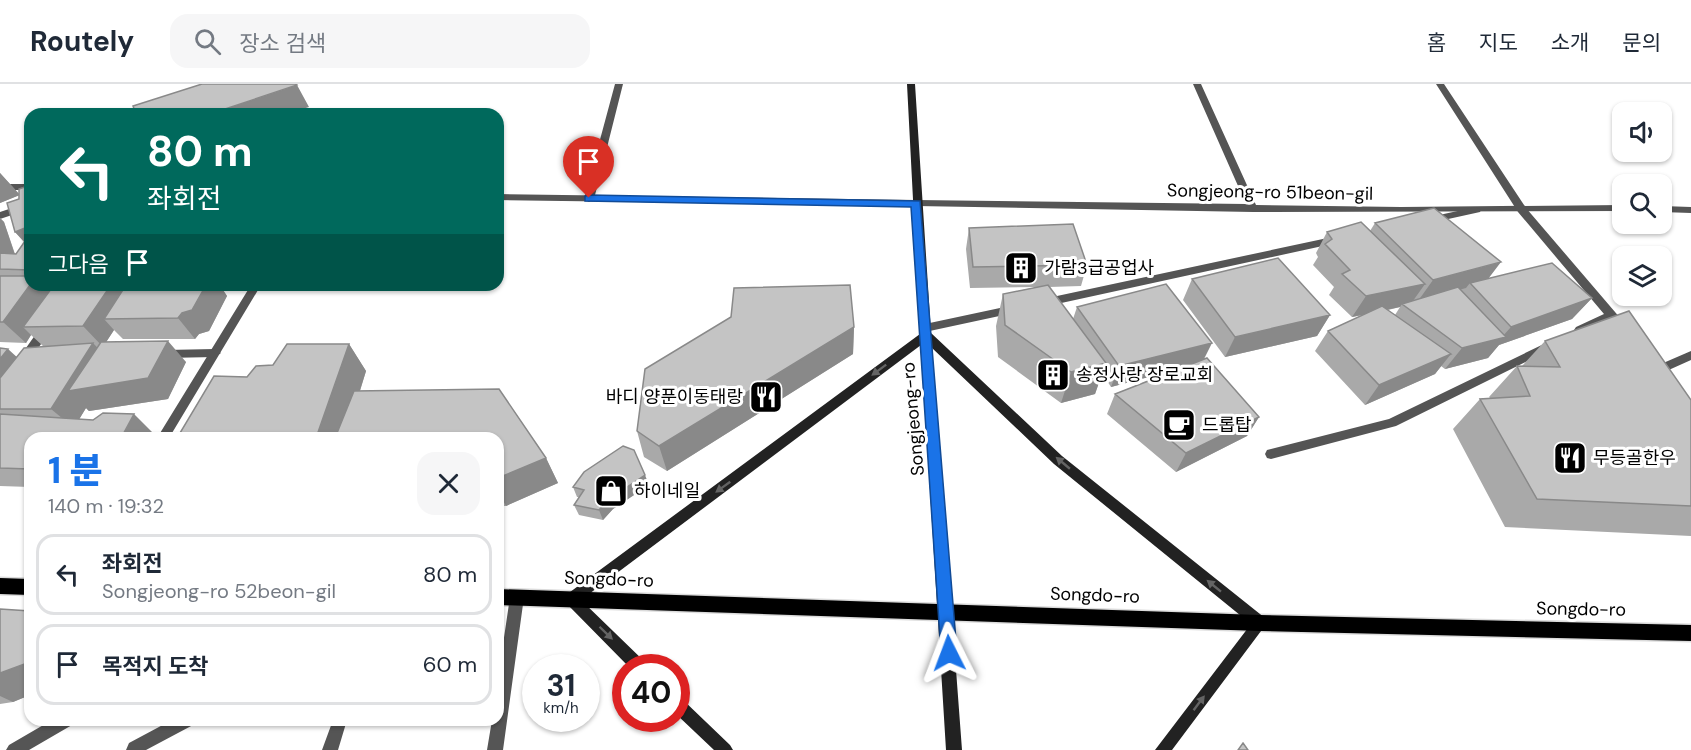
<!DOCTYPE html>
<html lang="ko">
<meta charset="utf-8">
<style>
:root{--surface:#fff;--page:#f6f6f7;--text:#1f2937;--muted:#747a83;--line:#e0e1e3;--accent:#1a73e8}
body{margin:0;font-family:"DM Sans","Noto Sans KR",sans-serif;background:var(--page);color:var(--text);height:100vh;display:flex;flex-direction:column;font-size:22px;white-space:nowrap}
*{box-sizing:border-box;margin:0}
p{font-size:20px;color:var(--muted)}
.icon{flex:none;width:33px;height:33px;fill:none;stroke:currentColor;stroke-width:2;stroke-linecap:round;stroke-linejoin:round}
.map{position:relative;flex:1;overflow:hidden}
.details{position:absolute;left:24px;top:348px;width:480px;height:294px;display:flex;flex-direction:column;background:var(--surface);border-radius:18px;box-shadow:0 2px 4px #0004}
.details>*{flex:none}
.top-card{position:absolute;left:24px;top:24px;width:480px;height:183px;border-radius:18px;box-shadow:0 2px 4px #0004;background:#00695c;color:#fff;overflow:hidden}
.buttons{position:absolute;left:1612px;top:18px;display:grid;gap:12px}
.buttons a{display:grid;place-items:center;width:60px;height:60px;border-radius:12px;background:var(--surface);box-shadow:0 2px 4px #0004;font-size:30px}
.speed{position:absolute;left:522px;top:570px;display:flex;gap:12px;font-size:30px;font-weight:700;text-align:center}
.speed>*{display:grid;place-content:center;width:78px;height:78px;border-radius:50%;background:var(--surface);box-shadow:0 2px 4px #0004;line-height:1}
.speed small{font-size:15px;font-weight:400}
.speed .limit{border:9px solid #d22;background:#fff;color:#111}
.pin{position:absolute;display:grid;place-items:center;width:51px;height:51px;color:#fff;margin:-62px -26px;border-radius:50% 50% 50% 0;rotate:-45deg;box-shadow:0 0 6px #0007}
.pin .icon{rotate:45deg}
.me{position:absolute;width:66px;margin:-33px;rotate:357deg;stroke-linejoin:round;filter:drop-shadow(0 0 4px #0008)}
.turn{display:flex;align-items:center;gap:21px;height:126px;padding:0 24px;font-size:27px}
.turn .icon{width:78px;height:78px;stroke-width:2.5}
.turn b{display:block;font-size:42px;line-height:51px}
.then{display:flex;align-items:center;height:57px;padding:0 24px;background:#0003;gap:12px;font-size:22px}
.round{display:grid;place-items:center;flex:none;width:63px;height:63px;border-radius:18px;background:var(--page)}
.overview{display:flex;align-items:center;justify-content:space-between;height:102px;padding:0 24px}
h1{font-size:36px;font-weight:800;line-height:45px;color:var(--accent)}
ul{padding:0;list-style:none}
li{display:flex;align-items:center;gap:18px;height:81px;margin:0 12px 9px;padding:0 12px;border:3px solid var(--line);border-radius:18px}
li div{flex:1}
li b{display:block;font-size:22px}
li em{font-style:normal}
header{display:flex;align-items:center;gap:36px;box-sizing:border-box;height:84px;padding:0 30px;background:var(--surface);border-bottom:2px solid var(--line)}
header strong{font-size:28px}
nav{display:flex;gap:33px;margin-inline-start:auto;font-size:21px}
.search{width:420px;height:54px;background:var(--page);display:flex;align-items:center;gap:15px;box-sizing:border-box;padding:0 21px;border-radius:18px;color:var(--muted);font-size:22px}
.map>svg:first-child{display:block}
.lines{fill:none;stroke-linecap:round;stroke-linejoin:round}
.primary-casing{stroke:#dbdbdb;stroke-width:3}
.lane{fill:#555;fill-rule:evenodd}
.street{fill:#555;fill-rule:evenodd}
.secondary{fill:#222;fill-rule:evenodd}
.primary{fill:#000;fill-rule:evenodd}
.wall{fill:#a9a9a9;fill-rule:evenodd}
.shaded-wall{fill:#898989}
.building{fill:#c4c4c4;stroke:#898989;stroke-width:1.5}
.oneway{fill:#646464}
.route{fill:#1a73e8;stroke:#114b97;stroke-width:1.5}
.labels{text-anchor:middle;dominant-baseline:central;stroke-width:6;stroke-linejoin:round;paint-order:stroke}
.street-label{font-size:18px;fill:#000;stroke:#fff}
.poi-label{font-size:18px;fill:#000;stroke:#fff;text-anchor:start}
</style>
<header>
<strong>Routely</strong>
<div class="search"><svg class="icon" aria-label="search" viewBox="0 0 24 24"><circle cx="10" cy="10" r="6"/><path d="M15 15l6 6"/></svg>장소 검색</div>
<nav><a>홈</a><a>지도</a><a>소개</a><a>문의</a></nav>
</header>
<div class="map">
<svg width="1691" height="666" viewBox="0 0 1691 666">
<rect width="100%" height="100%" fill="#fff"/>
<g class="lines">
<defs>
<path id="primary" d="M0,494l30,1v16l-30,-1z
M498,505l762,26 431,10v16l-431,-10 -762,-26z"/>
</defs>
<use href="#primary" class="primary-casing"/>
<path class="lane" d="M615,0h8l-29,115 -5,3 -5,-3z
M1193,0h8l55,121 145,2 222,-2v6l-370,1 -337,-6 -5,-3 5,-3 330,4z
M30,118v7l-30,10v-7z
M1662,122l29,1v6l-29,-1z
M251,201h10l-92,153h-12z
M517,507l5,2 2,4 -21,153h-16l5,-30h6v-42l12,-81 2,-4z
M52,636h22l-2,5 -43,25h-23l3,-5z
M172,636h23l-2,5 -47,25h-20l3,-7z
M333,636h14l-9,30h-16z"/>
<path class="street" d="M1436,0h8l82,124 101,118 2,3 -2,3h-8l-10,-12 -25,13h-8l-2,-3 2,-3 28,-13 -86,-102z
M0,100h30v6h-30z
M498,110l418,6 5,3 -5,3 -418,-6z
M1476,123l5,3 -1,2 -50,11 -5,-3 5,-3z
M1337,152l5,4 -1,2 -298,65 -5,-4 5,-4z
M1014,221l5,4 -1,3 -93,20 -6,-4 6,-4z
M47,239l4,1 2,3 -2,3 -22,31h-8l-2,-3 2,-3 22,-31z
M1548,258l6,4 -2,3 -156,77 -125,33 -4,-1 -2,-4 2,-4 4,-1 118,-30z
M215,265l6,4 -6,4 -50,1 -6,-4 6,-4z
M1691,267v9l-29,13h-8l-2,-3 2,-3z"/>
<path class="secondary" d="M907,0h8l16,249 131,123 203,162 2,5 -95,127h-17l96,-126 -197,-160 -122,-116 30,402h-16l-25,-405 -340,255 65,63 2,5h-18l-64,-65 -2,-4 2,-4 354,-261z
M676,612l5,2 49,47 3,5h-19l-38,-36z"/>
<use href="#primary" class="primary"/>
</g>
<path class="wall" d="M0,89l19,21 11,-9v100h194l-1,5 4,6 -18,35 -10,3 -4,5h-72l-9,-9 -8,12 80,20 -18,37 -79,12 -3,-3 -7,11 75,15 -2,4h-122v49l-30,-1v-138l17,9 26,-11 -12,-11 -5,8 -26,-1v-124l4,4 11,32h1l8,-12 -9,-10 4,-37 -19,8z
M1375,139l113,56 104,19 -20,21 -73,26 -11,13 -43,11 -4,-3 -6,8 -70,31 -50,-54 13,-20 35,-16 -11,2 -23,-22 5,-8 -21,-22 5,-8 -2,-4 11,-21 43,-1zM1400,223l-5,8 -7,-5z
M969,144l118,37 -6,21 -32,1 24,32 4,-12 127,51 55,59 -12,19 -71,36 -69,-58 8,-20 59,-24 -63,17 -9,-14 -7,21 -34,9 -63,-46 -2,-31 7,-32 34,-7 -67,1 -4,-39z
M1192,195l138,36 -13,21 -92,21 -42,-57z
M854,243l-1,27 -186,117 -23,-14 -7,-26z
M1545,257l146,59v136l-186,-9 -52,-98 27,-30 10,-1 -1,-1 28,-31h5z
M287,260h62l17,27 -6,20 139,-2 47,69 12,25 -52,23h-8v-68h-321l37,-62 33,1 9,-11 17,-1z
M649,401l-36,24 -10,11 -24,-5 -5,-10 5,-8h-2l-4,-10z
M0,525l30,2v84l-17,7 -13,2z"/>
<path class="shaded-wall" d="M297,1l12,22 -22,7h-77z
M0,89l20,22 -20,8z
M0,134l4,4 13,39 -17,7z
M30,142v22l-15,-16z
M1501,178l-16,21h-15l-4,5 -48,13 15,-21z
M1425,200l-15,21 -8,-1 -2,3 -48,10 14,-21z
M30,201h16l11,12 -34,30 8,8 -5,8 -23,-21z
M111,201h16l-23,34 10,11 -11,17 -20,-21z
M206,201h18l-1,5 4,6 -18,35 -10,3 -4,5 -17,-21z
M1592,214l-20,21 -73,26 -11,13 -43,11 17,-21 39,-10 10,-11z
M1330,231l-13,21 -92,21 10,-20z
M854,243l-1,27 -186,117 -8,-25z
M168,257l18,21 -18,37 -79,12 -3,-3 -12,20 -23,-19 42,-66 20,21z
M1212,259l-10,20 -91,24 8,-21z
M349,260l17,27 -21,67h-29z
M8,265l22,20 -30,40v-50z
M1451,270l-16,20 -70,31 14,-20z
M1106,279l-11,31 -34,9 10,-31z
M134,330l20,20 -2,4h-31z
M1259,333l-12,19 -71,36 10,-19z
M546,374l12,25 -52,23 -8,-15v-13z
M645,391l4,10 -36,24 -10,11 -4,-10 10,-11z
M30,578v33l-17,7 -13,-6v-23z"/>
<path class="building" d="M202,0h94l1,1 -87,29h-74l-3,-8z
M30,101v41l-15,6 -8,-29 12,-4v-10z
M1434,124l67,54 -68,18 -58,-57z
M1361,138l64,62 -59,12 -24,-22 8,-4 -25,-26 7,-5 -5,-7z
M1073,140l14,41 -114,2 -4,-39z
M30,150v36l-30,-1v-16l16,1z
M1278,174l52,57 -95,22 -43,-58z
M1552,179l40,35 -81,29 -41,-44z
M0,192h30v9l-27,37h-3z
M1166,200l46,59 -93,23 -42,-59z
M54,201h57l-28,41 -60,1z
M126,201h80l-14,25 -10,3 -4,5 -74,1z
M850,201l4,42 -195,119 -22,-15 8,-62 86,-52 3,-29z
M1048,201l58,78 -35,9 -66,-47 -2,-31z
M1458,203l48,50 -44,11 -60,-44z
M1382,222l69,48 -72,31 -51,-54z
M1629,227l62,89v106l-154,-7 -57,-100 50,-3 -13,-30 43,1 -15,-26z
M168,257l-20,37 -80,13 33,-49z
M93,259l-42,66h-51v-31l24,-30z
M287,260h62l-33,94h-139l37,-62 33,1 9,-11 17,-1z
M0,264l8,1 -8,10z
M1207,274l52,59 -73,36 -71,-59z
M499,305l47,69 -48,20v-40h-163l19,-47z
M103,329l31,1 -13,24h-91v31l-30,-1v-54l93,6z
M623,362l11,4 11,25 -36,24 -10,11 -25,-5 10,-15 -11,-3 11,-15z
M0,525l30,2v51l-30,11z
M1243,659l5,7h-10z"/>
<defs><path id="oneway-solid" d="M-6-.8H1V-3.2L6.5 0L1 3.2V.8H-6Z" transform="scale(1.5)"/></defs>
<g class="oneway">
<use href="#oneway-solid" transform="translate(879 286) rotate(143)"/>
<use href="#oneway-solid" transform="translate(1063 379) rotate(-140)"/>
<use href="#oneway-solid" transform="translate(723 403) rotate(144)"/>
<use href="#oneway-solid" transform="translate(1214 502) rotate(-141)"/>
<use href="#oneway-solid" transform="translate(606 549) rotate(44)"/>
<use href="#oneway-solid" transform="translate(1199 619) rotate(-53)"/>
</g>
<path class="route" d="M589,111l331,6 37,452 -2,6 -6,2 -5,-2 -3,-6 -30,-446 -326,-6v-5z"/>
<defs>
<symbol id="building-square" viewBox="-11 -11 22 22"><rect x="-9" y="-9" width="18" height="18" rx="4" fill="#000" stroke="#fff"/><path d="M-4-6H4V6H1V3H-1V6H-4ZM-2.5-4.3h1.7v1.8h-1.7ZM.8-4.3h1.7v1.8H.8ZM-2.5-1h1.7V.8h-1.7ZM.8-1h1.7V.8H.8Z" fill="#fff"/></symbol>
<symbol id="restaurant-square" viewBox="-11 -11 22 22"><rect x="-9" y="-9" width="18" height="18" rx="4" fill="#000" stroke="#fff"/><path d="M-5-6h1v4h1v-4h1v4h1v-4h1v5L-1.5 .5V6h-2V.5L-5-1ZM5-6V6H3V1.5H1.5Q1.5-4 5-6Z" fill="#fff"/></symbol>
<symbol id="cafe-square" viewBox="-11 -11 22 22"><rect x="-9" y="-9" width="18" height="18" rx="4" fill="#000" stroke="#fff"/><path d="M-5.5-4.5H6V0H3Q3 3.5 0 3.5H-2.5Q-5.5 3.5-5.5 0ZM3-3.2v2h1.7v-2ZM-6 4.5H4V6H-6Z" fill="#fff"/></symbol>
<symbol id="shop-square" viewBox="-11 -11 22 22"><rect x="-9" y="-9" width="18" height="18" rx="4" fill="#000" stroke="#fff"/><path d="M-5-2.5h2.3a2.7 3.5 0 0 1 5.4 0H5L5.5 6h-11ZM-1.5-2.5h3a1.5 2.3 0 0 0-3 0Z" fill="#fff"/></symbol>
</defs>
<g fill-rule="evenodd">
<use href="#building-square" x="1002" y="165" width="38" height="38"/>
<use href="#building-square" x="1034" y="272" width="38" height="38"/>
<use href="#restaurant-square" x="747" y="294" width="38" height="38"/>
<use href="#cafe-square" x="1160" y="322" width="38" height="38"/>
<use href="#restaurant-square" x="1551" y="355" width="38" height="38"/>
<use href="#shop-square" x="592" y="388" width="38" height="38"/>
</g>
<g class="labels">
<g class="street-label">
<text transform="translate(1270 108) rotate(1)">Songjeong-ro 51beon-gil</text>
<text transform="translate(913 335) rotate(-95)">Songjeong-ro</text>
<text transform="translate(609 495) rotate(2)">Songdo-ro</text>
<text transform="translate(1095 511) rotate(2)">Songdo-ro</text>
<text transform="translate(1581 525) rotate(1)">Songdo-ro</text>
</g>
<g class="poi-label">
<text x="1044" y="184">가람3급공업사</text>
<text x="1076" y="291">송정사랑 장로교회</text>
<text x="743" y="313" text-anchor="end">바디 양푼이동태랑</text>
<text x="1202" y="341">드롭탑</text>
<text x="1593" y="374">무등골한우</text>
<text x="634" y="407">하이네일</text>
</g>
</g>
</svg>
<div class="buttons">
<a><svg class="icon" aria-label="sound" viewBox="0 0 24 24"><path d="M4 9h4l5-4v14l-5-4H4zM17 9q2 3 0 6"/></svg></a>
<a><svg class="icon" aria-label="search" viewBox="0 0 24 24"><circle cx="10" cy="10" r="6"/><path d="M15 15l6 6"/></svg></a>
<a><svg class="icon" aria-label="layers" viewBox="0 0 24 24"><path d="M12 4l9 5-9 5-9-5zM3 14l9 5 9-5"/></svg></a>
</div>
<div class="speed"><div>31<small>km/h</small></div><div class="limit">40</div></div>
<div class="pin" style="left:589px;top:114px;background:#d93025"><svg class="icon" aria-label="arrive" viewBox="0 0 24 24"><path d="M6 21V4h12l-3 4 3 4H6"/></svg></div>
<svg class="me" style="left:949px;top:569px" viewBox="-20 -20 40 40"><path d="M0-17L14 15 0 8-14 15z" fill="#1a73e8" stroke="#fff" stroke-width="4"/></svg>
<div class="top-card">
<div class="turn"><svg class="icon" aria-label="left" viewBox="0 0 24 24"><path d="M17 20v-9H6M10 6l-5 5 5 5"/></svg><div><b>80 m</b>좌회전</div></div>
<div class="then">그다음<svg class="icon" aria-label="arrive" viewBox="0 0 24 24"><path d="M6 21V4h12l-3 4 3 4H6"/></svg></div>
</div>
<section class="details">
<div class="overview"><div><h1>1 분</h1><p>140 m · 19:32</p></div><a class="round"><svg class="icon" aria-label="close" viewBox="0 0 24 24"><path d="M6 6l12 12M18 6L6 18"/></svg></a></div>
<ul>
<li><svg class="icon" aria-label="left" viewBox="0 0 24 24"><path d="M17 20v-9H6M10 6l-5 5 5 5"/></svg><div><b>좌회전</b><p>Songjeong-ro 52beon-gil</p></div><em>80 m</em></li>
<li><svg class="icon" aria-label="arrive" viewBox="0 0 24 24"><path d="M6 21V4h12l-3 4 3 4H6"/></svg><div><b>목적지 도착</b></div><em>60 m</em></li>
</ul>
</section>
</div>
